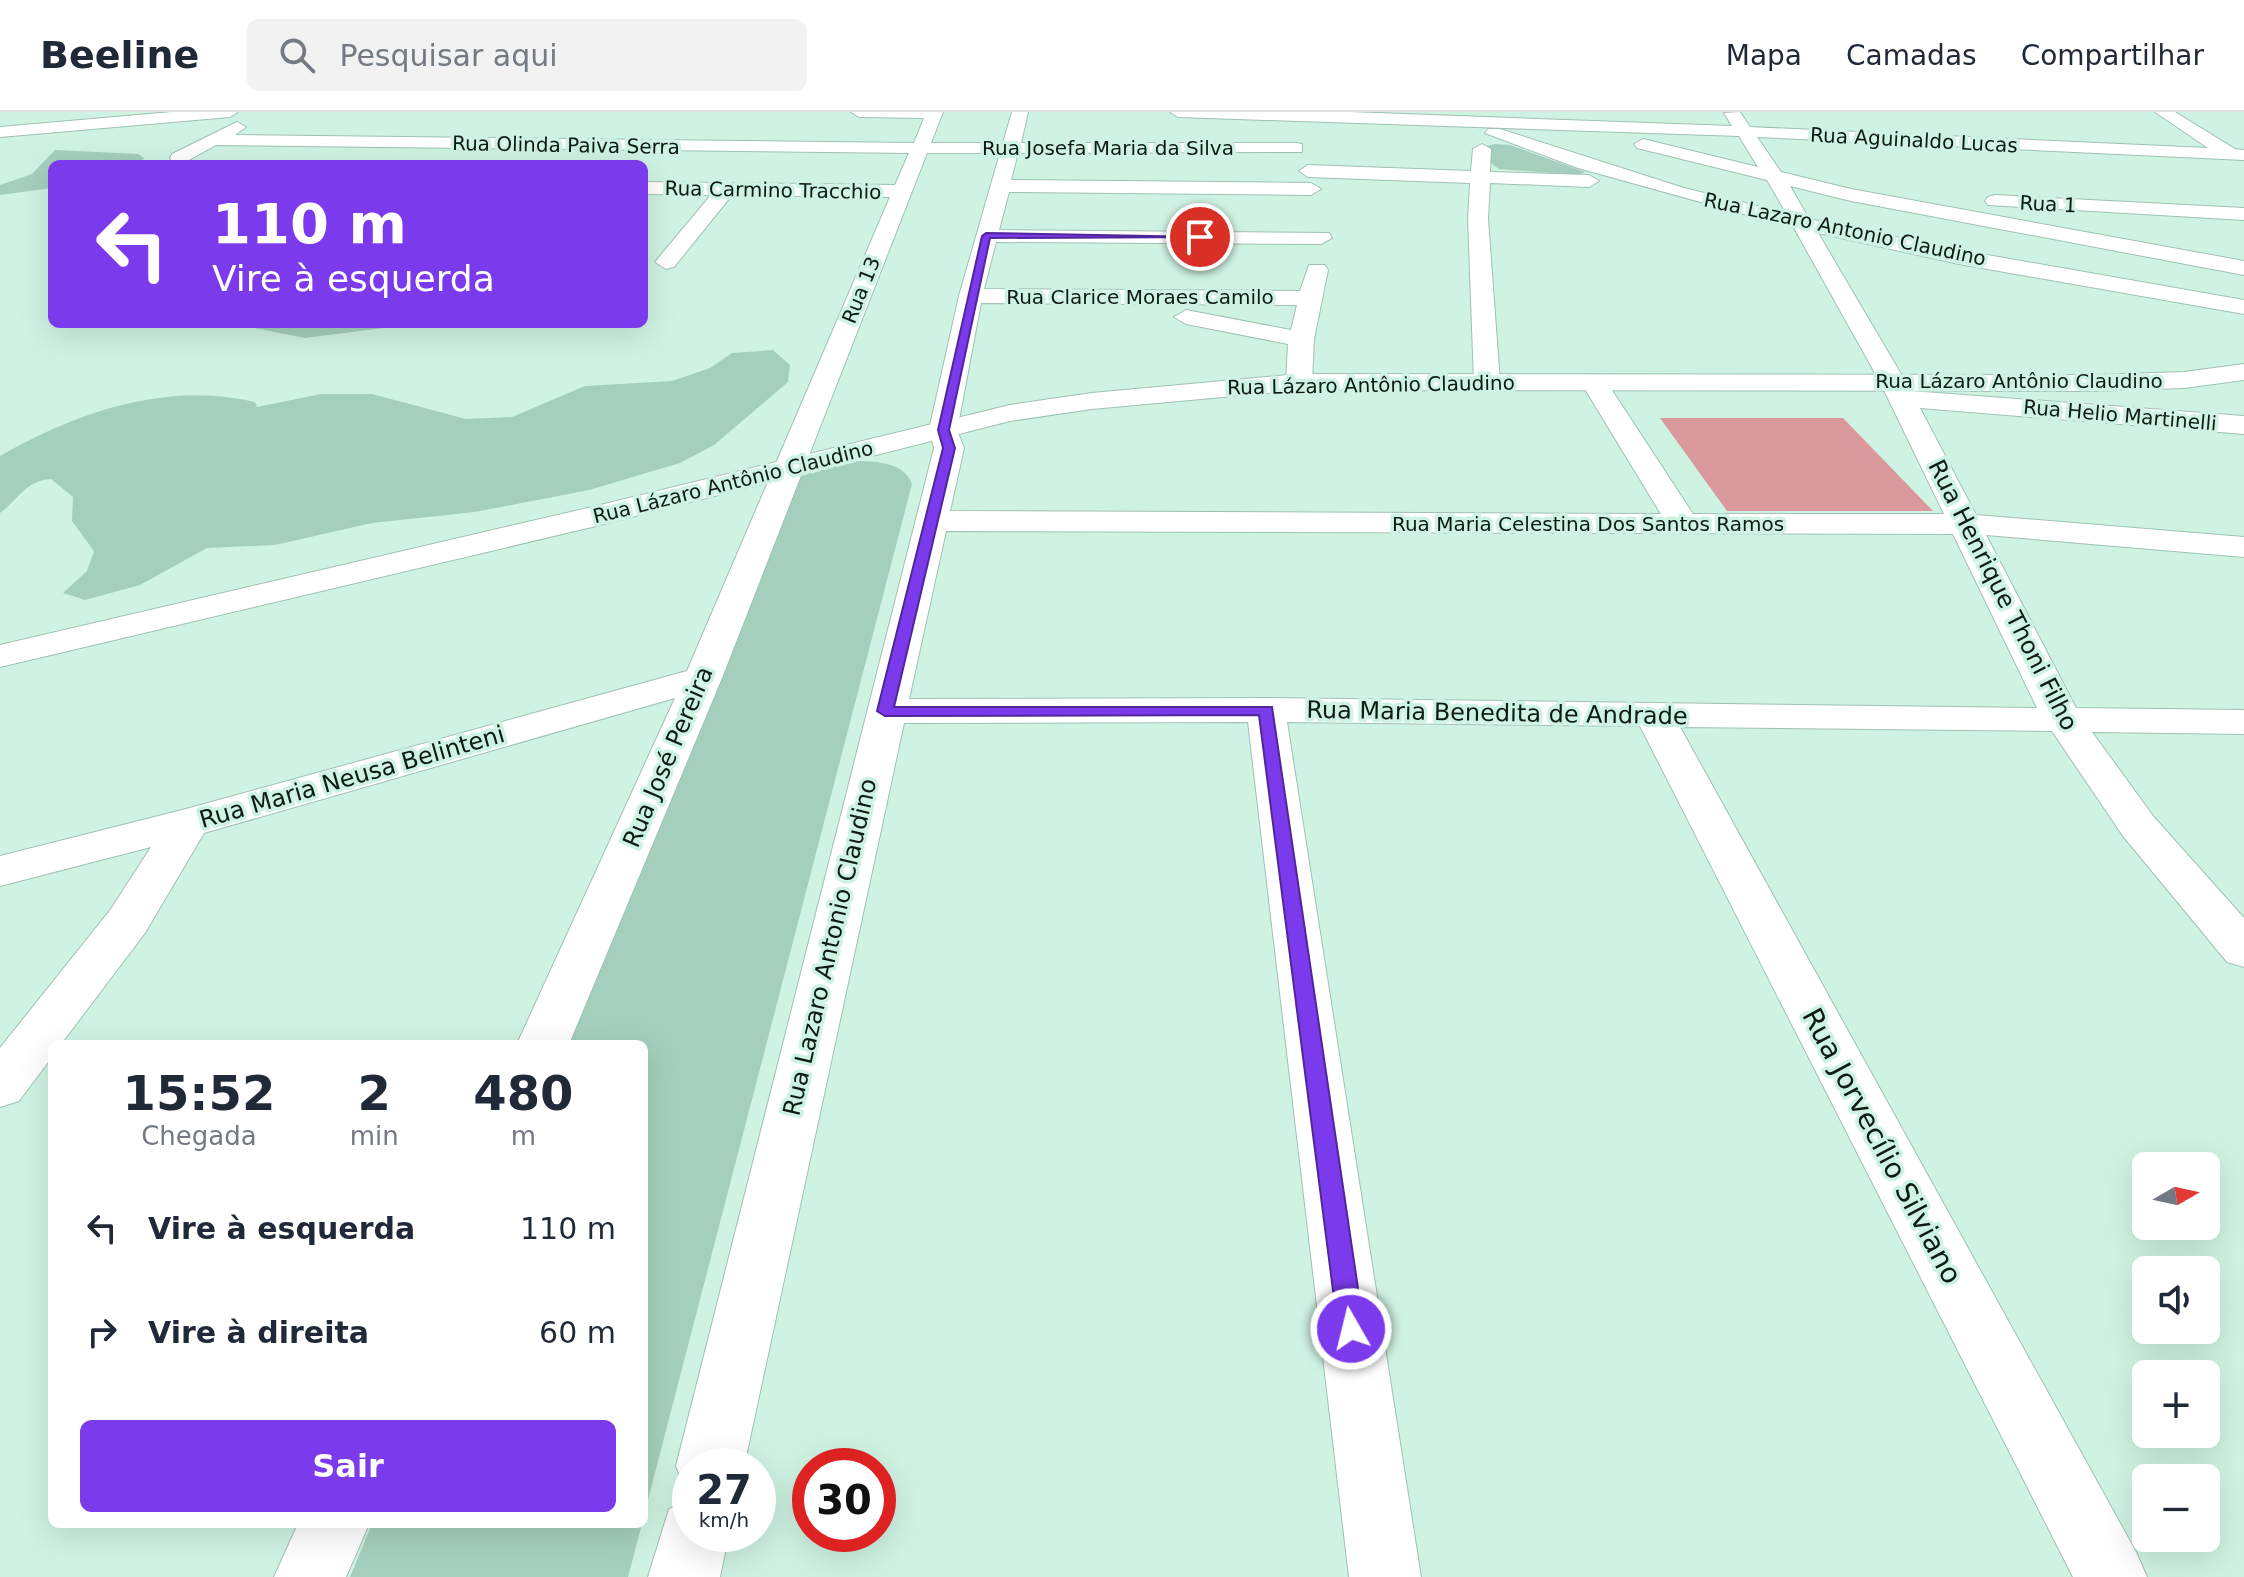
<!DOCTYPE html>
<html lang="pt">
<meta charset="utf-8">
<style>
:root{--surface:#fff;--page:#f2f2f3;--text:#1f2937;--muted:#747a83;--line:#e0e1e3;--accent:#7c3aed}
body{margin:0;font-family:"DejaVu Sans",sans-serif;background:var(--page);color:var(--text);height:100vh;display:flex;flex-direction:column;font-size:30px;white-space:nowrap}
*{box-sizing:border-box;margin:0}
p{font-size:26px;color:var(--muted)}
.icon{flex:none;width:44px;height:44px;fill:none;stroke:currentColor;stroke-width:2;stroke-linecap:round;stroke-linejoin:round}
.map{position:relative;flex:1;overflow:hidden}
.sheet{position:absolute;left:48px;top:928px;width:600px;height:488px;display:flex;flex-direction:column;background:var(--surface);border-radius:12px;box-shadow:0 8px 32px #0002}
.sheet>*{flex:none}
.hud{position:absolute;left:48px;top:48px;width:600px;height:168px;border-radius:12px;box-shadow:0 8px 32px #0002;background:#7c3aed;color:#fff;overflow:hidden}
.needle{width:52px;rotate:81deg}
.fabs{position:absolute;left:2132px;top:1040px;display:grid;gap:16px}
.fabs a{display:grid;place-items:center;width:88px;height:88px;border-radius:12px;background:var(--surface);box-shadow:0 8px 32px #0002;font-size:40px}
.speed{position:absolute;left:672px;top:1336px;display:flex;gap:16px;font-size:40px;font-weight:700;text-align:center}
.speed>*{display:grid;place-content:center;width:104px;height:104px;border-radius:50%;background:var(--surface);box-shadow:0 8px 32px #0002;line-height:1}
.speed small{font-size:20px;font-weight:400}
.speed .limit{border:12px solid #d22;background:#fff;color:#111}
.pin{position:absolute;display:grid;place-items:center;width:68px;height:68px;color:#fff;margin:-34px;border:4px solid #fff;border-radius:50%;box-shadow:0 2px 8px #0007}
.me{position:absolute;width:88px;margin:-44px;rotate:352deg;stroke-linejoin:round;filter:drop-shadow(0 0 6px #0008)}
.turn{display:flex;align-items:center;gap:28px;height:168px;padding:0 32px;font-size:36px}
.turn .icon{width:104px;height:104px;stroke-width:2.5}
.turn b{display:block;font-size:56px;line-height:68px}
.eta{display:flex;justify-content:space-evenly;align-items:center;height:136px;text-align:center}
.eta b{font-size:48px;font-weight:700;line-height:56px}
.button{display:flex;gap:16px;margin-top:auto;padding:16px 32px}
.button a{flex:1;height:92px;border-radius:12px;background:var(--accent);color:#fff;font-size:32px;font-weight:700;line-height:92px;text-align:center}
ul{padding:0;list-style:none}
li{display:flex;align-items:center;gap:24px;height:104px;padding:0 32px}
li div{flex:1}
li b{display:block;font-size:30px}
li em{font-style:normal}
header{display:flex;align-items:center;gap:48px;box-sizing:border-box;height:112px;padding:0 40px;background:var(--surface);border-bottom:2px solid var(--line)}
header strong{font-size:38px}
nav{display:flex;gap:44px;margin-inline-start:auto;font-size:28px}
.search{width:560px;height:72px;background:var(--page);display:flex;align-items:center;gap:20px;box-sizing:border-box;padding:0 28px;border-radius:12px;color:var(--muted);font-size:30px}
.map>svg:first-child{display:block}
.green{fill:#a5cfbd}
.building{fill:#d9999d}
.lines{fill:none;stroke-linecap:round;stroke-linejoin:round}
.minor-casing{stroke:#9fc1b2;stroke-width:2}
.secondary-casing{stroke:#9fc1b2;stroke-width:2}
.minor{fill:#fff;fill-rule:evenodd}
.secondary{fill:#fff;fill-rule:evenodd}
.route{fill:#7c3aed;stroke:#51269a;stroke-width:2}
.labels{text-anchor:middle;dominant-baseline:central;stroke-width:7;stroke-linejoin:round;paint-order:stroke}
.far-street-label{font-size:20px;fill:#0e1b15;stroke:#cff3e3}
.street-label{font-size:24px;fill:#0e1b15;stroke:#cff3e3}
.near-street-label{font-size:28px;fill:#0e1b15;stroke:#cff3e3}
</style>
<header>
<strong>Beeline</strong>
<div class="search"><svg class="icon" aria-label="search" viewBox="0 0 24 24"><circle cx="10" cy="10" r="6"/><path d="M15 15l6 6"/></svg>Pesquisar aqui</div>
<nav><a>Mapa</a><a>Camadas</a><a>Compartilhar</a></nav>
</header>
<div class="map">
<svg width="2244" height="1465" viewBox="0 0 2244 1465">
<rect width="100%" height="100%" fill="#cff3e3"/>
<path class="green" d="M1495,32l15,1 75,27 -7,3 -79,-6 -10,-7 -2,-16z
M55,38l83,4 7,5 -18,5h-75v24l-52,7v-10l32,-11z
M234,212h181l-110,14z
M773,238l17,15 -2,17 -74,63 -34,18 -91,27 -114,22 -103,11 -97,22 -68,3 -67,37 -55,15 -22,-7 24,-22 7,-20 -22,-30 1,-24 -22,-18c-26,2 -32,20 -51,34v-57c77,-44 167,-75 255,-54l2,5 64,-13h51l94,25 46,-2 73,-31 87,-5 38,-13 22,-15z
M849,349c21,0 55,-1 63,23l-268,1031v-471h-77l230,-565 22,-12z
M372,1412h270l-14,53h-278z"/>
<path class="building" d="M1660,306h183l90,93h-206z"/>
<g class="lines">
<defs>
<path id="minor" d="M172,0h66l-8,5 -230,20v-10z
M851,0h92l-12,31h72l9,-31h16l-7,31h275l6,1v8l-284,1 -7,27 300,3 10,6 -10,6 -302,-3 -10,38 330,3 3,5 -11,6 -325,-2 -12,47 316,2 9,-26h16l3,5 -14,69 -2,43 -4,6h-18l-4,-6 2,-38 -102,-20 -12,-7 12,-7 105,20 6,-25 -316,-2 -24,127 7,18 -14,63 711,3 -81,-133 4,-6h18l91,139h251l-64,-132 -86,-154 -216,-60 -93,-35 3,-4h12l184,59 102,25 -19,-33 -130,-32 -3,-4 9,-5 115,28 -19,-31 -561,-19 -8,-5h180l382,14 -8,-13 16,-1 10,15 458,21 -53,-36h20l60,37 9,1v10l-487,-23 24,35 70,17 393,72v14l-393,-74 -61,-15 19,33 150,31 285,50v14l-285,-50 -141,-31 93,158 333,25v18l-324,-26 56,107 268,22v20l-258,-22 90,173 168,2v24l-152,-2 61,84 91,102v49l-17,-5 -104,-126 -71,-105 -372,-4 456,825 11,25h-74l-433,-851 -353,-4 134,855h-72l-101,-855 -344,1 -160,743h-54v25l-4,-1 -10,-24 258,-1018 -5,-18 30,-134 41,-143h-73l-205,525 -153,366h-52l158,-346 -471,135 -59,100 -84,111h-9v13l-33,44 -19,6v-59l111,-139 40,-62 -151,39v-30l186,-47 501,-138 203,-474 -158,-2 -58,72 -8,2 -11,-7 56,-67 -67,-1v-12l251,3 14,-32 -693,-8 -27,15 3,4h-18l-4,-6 2,-4 65,-32 9,5 -11,8 679,8 10,-25 -65,-1zM946,419l1007,3 84,174 -771,-10 -357,1z
M1482,32l9,5 -1,23 99,3 10,6 -10,6 -99,-4 -2,36 12,163 -4,6h-18l-4,-6 -6,-163 2,-36 -162,-6 -9,-6 9,-6 163,6 2,-22z
M1995,83l249,13v12l-256,-15 -3,-4 3,-4z
M690,1389v33h39l-9,43h-72l21,-68z
M298,1412h71l-23,53h-72z"/>
<path id="secondary" d="M2244,252v16l-60,8 -90,3 -795,-1 -207,19 -82,12 -418,106 -592,140v-22l592,-138 418,-102 82,-12 207,-19 795,1 90,-3z"/>
</defs>
<use href="#minor" class="minor-casing"/>
<use href="#secondary" class="secondary-casing"/>
<use href="#minor" class="minor"/>
<use href="#secondary" class="secondary"/>
</g>
<path class="route" d="M986,121l218,4 -214,1 -41,192 6,18 -61,259h378l92,622 -4,9 -9,4 -9,-4 -4,-9 -79,-614 -374,1 -8,-5 66,-263 -5,-18 44,-194z"/>
<g class="labels">
<g class="far-street-label">
<text transform="translate(1914 28) rotate(3)">Rua Aguinaldo Lucas</text>
<text transform="translate(566 33) rotate(1)">Rua Olinda Paiva Serra</text>
<text x="1108" y="36">Rua Josefa Maria da Silva</text>
<text transform="translate(773 78) rotate(1)">Rua Carmino Tracchio</text>
<text transform="translate(2048 92) rotate(3)">Rua 1</text>
<text transform="translate(1845 117) rotate(12)">Rua Lazaro Antonio Claudino</text>
<text transform="translate(861 178) rotate(-68)">Rua 13</text>
<text x="1140" y="185">Rua Clarice Moraes Camilo</text>
<text x="2019" y="269">Rua Lázaro Antônio Claudino</text>
<text transform="translate(1371 273) rotate(-1)">Rua Lázaro Antônio Claudino</text>
<text transform="translate(2120 303) rotate(5)">Rua Helio Martinelli</text>
<text transform="translate(733 370) rotate(-14)">Rua Lázaro Antônio Claudino</text>
<text x="1588" y="412">Rua Maria Celestina Dos Santos Ramos</text>
</g>
<g class="street-label">
<text transform="translate(2003 483) rotate(63)">Rua Henrique Thoni Filho</text>
<text transform="translate(1497 601) rotate(1)">Rua Maria Benedita de Andrade</text>
<text transform="translate(668 645) rotate(-67)">Rua José Pereira</text>
<text transform="translate(352 665) rotate(-16)">Rua Maria Neusa Belinteni</text>
<text transform="translate(830 835) rotate(-77)">Rua Lazaro Antonio Claudino</text>
</g>
<g class="near-street-label">
<text transform="translate(1882 1034) rotate(62)">Rua Jorvecílio Silviano</text>
</g>
</g>
</svg>
<div class="fabs">
<a><svg class="needle" viewBox="-14 -14 28 28"><path d="M0-13l5 13h-10z" fill="#e53935"/><path d="M0 13l5-13h-10z" fill="#747a83"/></svg></a>
<a><svg class="icon" aria-label="sound" viewBox="0 0 24 24"><path d="M4 9h4l5-4v14l-5-4H4zM17 9q2 3 0 6"/></svg></a>
<a>+</a>
<a>−</a>
</div>
<div class="speed"><div>27<small>km/h</small></div><div class="limit">30</div></div>
<div class="pin" style="left:1200px;top:125px;background:#d93025"><svg class="icon" aria-label="arrive" viewBox="0 0 24 24"><path d="M6 21V4h12l-3 4 3 4H6"/></svg></div>
<svg class="me" style="left:1351px;top:1217px" viewBox="-20 -20 40 40"><circle r="17" fill="#7c3aed" stroke="#fff" stroke-width="3"/><path d="M0-11L8 9 0 5-8 9z" fill="#fff"/></svg>
<div class="hud">
<div class="turn"><svg class="icon" aria-label="left" viewBox="0 0 24 24"><path d="M17 20v-9H6M10 6l-5 5 5 5"/></svg><div><b>110 m</b>Vire à esquerda</div></div>
</div>
<section class="sheet">
<div class="eta">
<div><b>15:52</b><p>Chegada</p></div>
<div><b>2</b><p>min</p></div>
<div><b>480</b><p>m</p></div>
</div>
<ul>
<li><svg class="icon" aria-label="left" viewBox="0 0 24 24"><path d="M17 20v-9H6M10 6l-5 5 5 5"/></svg><div><b>Vire à esquerda</b></div><em>110 m</em></li>
<li><svg class="icon" aria-label="right" viewBox="0 0 24 24"><path d="M7 20v-9h11M14 6l5 5-5 5"/></svg><div><b>Vire à direita</b></div><em>60 m</em></li>
</ul>
<div class="button"><a>Sair</a></div>
</section>
</div>
